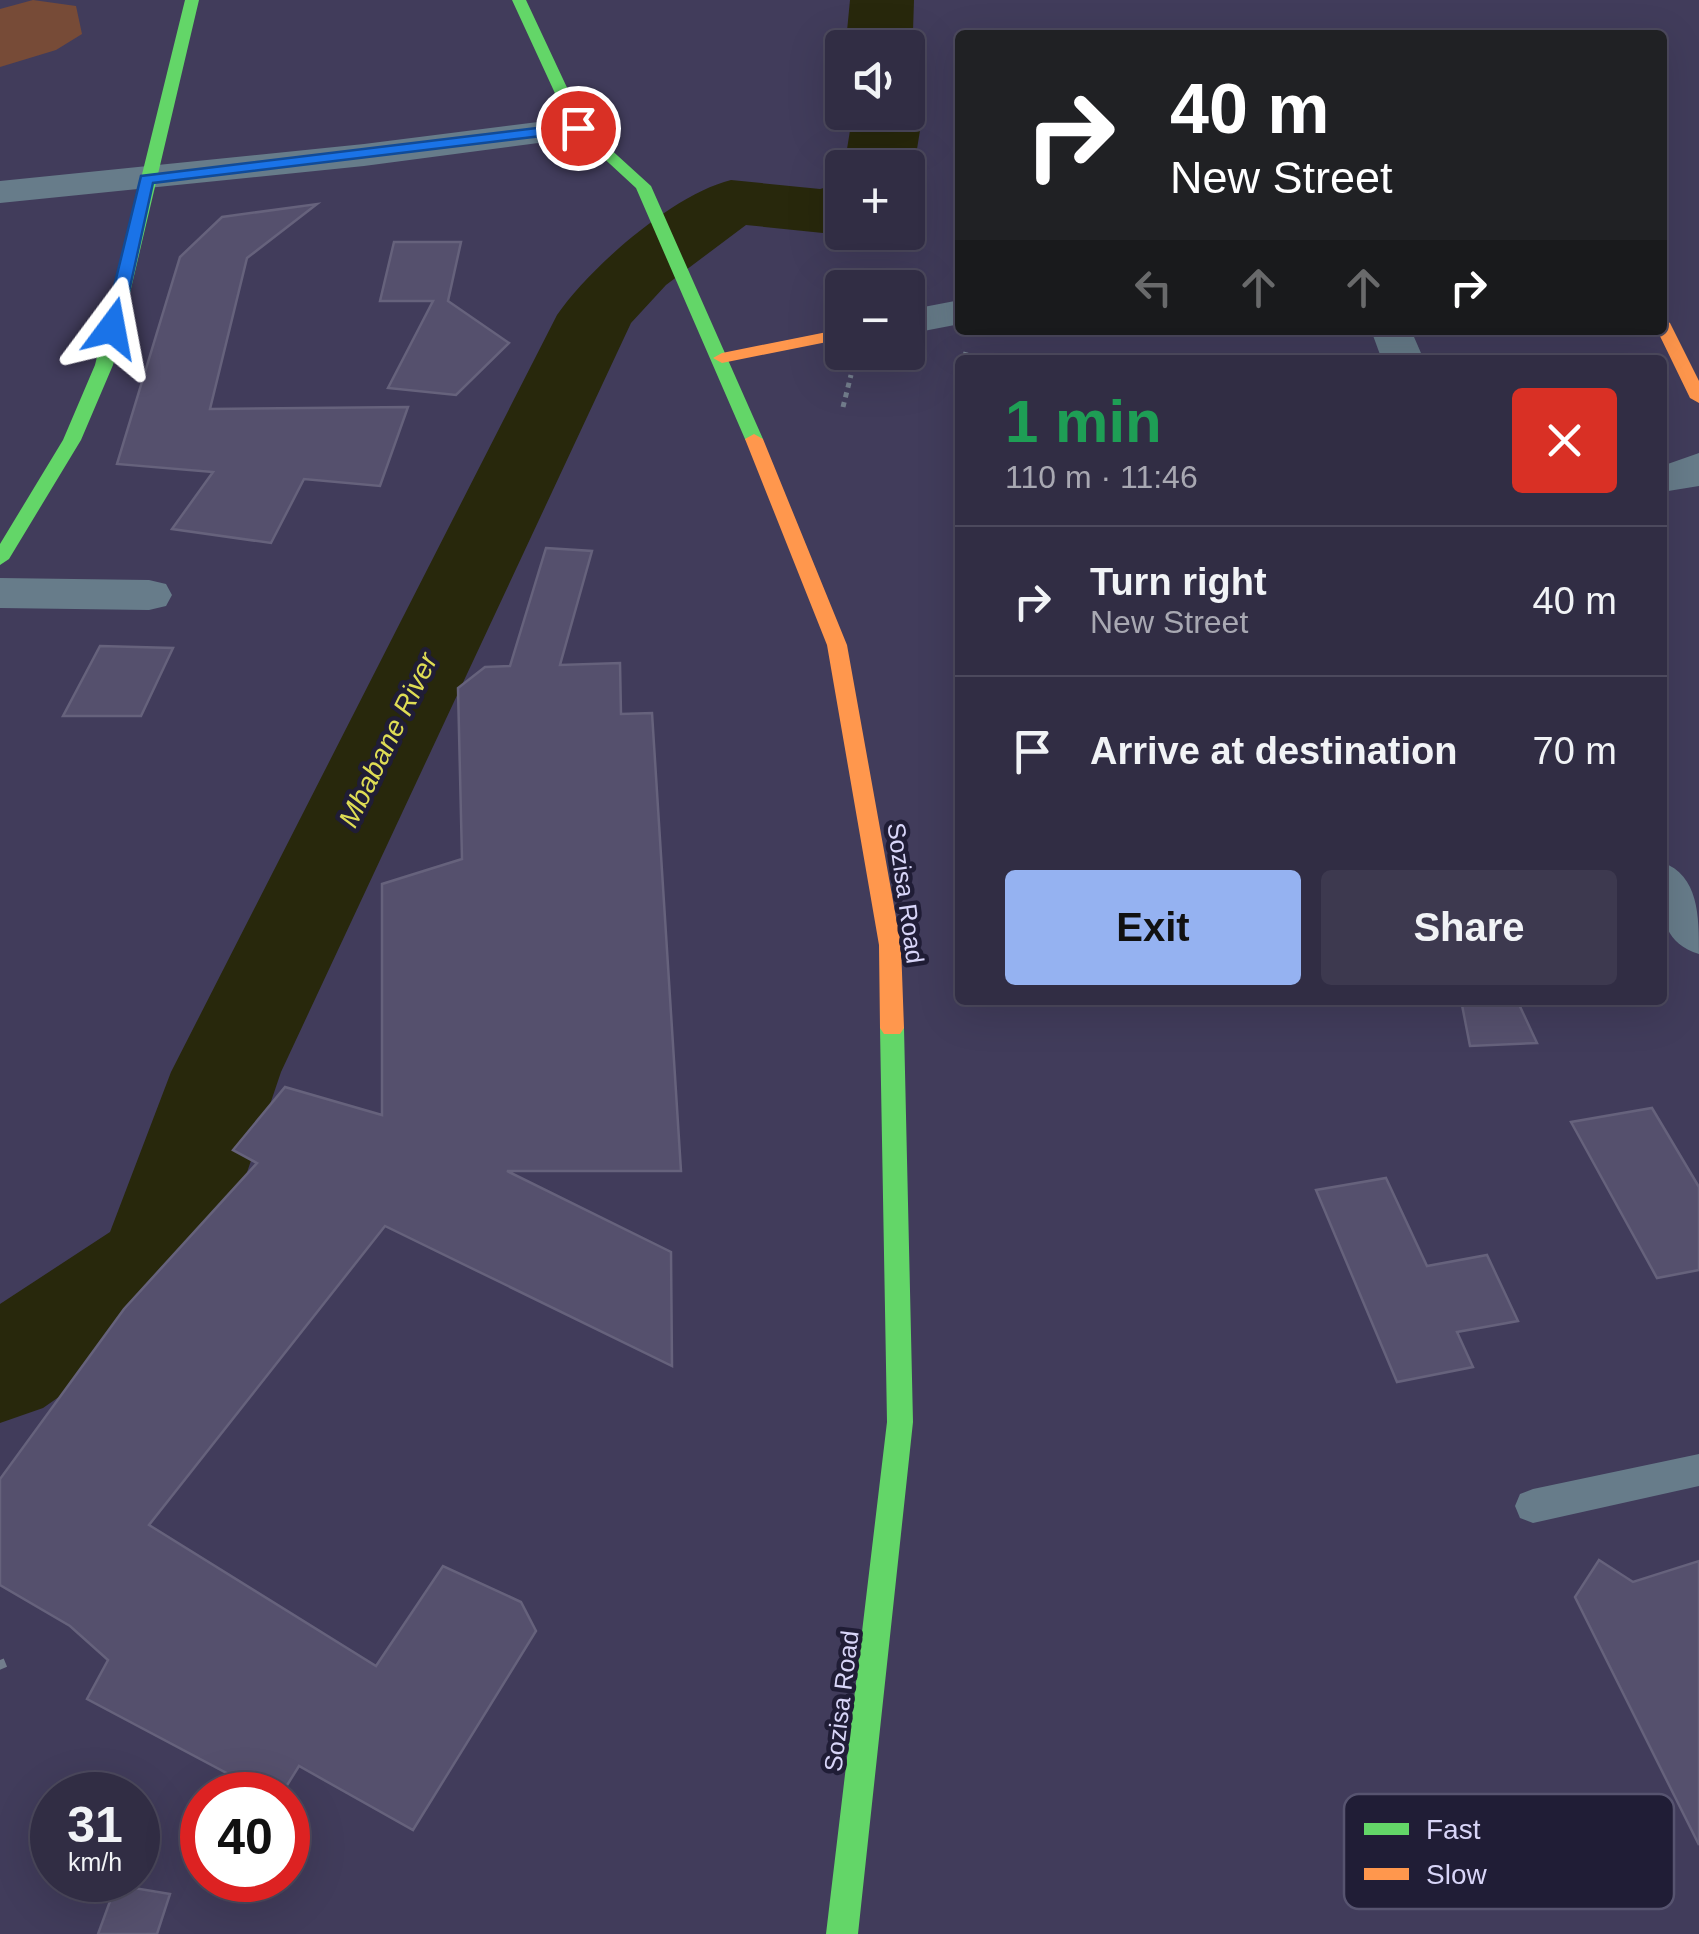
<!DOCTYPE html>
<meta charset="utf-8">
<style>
:root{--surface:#312d44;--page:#3d394f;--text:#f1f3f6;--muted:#a8a8b2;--line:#4c495d;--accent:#95b2f1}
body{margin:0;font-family:Helvetica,sans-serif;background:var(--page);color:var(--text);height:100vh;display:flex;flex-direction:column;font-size:38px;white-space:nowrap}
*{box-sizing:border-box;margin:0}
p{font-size:32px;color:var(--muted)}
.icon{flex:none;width:55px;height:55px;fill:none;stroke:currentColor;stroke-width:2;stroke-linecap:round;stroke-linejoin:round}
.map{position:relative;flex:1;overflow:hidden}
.side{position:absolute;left:955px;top:355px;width:712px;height:650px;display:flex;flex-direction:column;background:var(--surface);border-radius:10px;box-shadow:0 10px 40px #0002,0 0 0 2px var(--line)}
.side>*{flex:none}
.banner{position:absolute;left:955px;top:30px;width:712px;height:305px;border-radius:10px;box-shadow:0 10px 40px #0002,0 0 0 2px var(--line);background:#202124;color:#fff;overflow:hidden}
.controls{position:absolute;left:825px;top:30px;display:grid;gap:20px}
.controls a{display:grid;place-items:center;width:100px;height:100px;border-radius:10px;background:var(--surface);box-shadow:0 10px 40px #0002,0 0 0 2px var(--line);font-size:50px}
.speed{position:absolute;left:30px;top:1772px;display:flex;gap:20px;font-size:50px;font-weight:700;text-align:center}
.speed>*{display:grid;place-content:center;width:130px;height:130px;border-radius:50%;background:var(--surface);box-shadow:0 10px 40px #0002,0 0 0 2px var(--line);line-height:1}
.speed small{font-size:25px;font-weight:400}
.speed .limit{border:15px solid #d22;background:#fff;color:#111}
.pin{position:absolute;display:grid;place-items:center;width:85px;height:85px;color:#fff;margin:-42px;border:5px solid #fff;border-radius:50%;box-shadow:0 2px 10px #0007}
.me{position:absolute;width:110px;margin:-55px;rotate:13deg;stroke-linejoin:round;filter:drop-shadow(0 0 8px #0008)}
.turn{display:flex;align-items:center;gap:35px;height:210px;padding:0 50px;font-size:45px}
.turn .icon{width:130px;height:130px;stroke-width:2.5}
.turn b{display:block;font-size:70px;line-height:85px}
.lanes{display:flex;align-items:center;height:95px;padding:0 50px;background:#0003;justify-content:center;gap:50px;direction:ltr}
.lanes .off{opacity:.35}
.round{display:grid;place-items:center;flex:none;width:105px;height:105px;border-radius:10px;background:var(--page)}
.head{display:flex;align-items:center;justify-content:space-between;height:170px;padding:0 50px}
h1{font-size:60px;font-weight:700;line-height:75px;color:#1e9e55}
.action{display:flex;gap:20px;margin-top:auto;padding:20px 50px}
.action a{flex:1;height:115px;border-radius:10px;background:var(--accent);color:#111;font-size:40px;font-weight:700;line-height:115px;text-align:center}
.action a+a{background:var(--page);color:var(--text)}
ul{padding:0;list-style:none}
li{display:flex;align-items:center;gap:30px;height:150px;padding:0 50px;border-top:2px solid var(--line)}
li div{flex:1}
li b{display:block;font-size:38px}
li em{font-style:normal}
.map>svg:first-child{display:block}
.green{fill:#774b37}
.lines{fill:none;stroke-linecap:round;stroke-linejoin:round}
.river{fill:#28280c;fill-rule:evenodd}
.building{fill:#55506d;stroke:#66627c;stroke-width:2.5}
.path-far1{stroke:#727d8c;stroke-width:5;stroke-dasharray:5 5;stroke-linecap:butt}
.path{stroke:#727d8c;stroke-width:8;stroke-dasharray:9 9;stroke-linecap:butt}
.lane{fill:#677c8a;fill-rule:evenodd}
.street{fill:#677c8a;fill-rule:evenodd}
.fast{fill:#63d668;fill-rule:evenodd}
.slow{fill:#ff974d;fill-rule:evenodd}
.route{fill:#1a73e8;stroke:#114b97;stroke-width:2.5}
.labels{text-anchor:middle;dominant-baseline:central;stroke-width:9;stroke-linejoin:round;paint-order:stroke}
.street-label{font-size:25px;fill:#d8d5f8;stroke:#201d36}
.water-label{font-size:28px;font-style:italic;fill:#dfdd54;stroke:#201d36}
.key{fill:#201d36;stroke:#575470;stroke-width:2.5}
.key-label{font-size:28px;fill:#d8d5f8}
</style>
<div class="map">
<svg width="1699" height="1934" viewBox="0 0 1699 1934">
<rect width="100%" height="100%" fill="#413c5b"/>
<path class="green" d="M33,0l43,6 6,28 -26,16 -56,17v-58z"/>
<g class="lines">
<path class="river" d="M850,0h64l-1,31 8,17 -10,14 -3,1v-15h-53l-8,-17z
M908,96l15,16 -6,37 3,19 -11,15 -1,-15h-60l-1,-19 6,-37h55z
M731,180l89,9 22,-6v45l-19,5 -77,-8 -80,60 -35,38 -350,749 -65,192 -17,35 -156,109 -43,15v-119l110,-72 61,-160 386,-757c34,-49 117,-121 174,-135z"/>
</g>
<path class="building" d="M317,204l-70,54 -37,151 198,-2 -28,79 -76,-7 -33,64 -99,-14 41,-57 -96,-8 63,-207 42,-40z
M394,242h67l-13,59 61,42 -53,52 -68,-7 45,-87h-53z
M546,548l46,3 -32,114 60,-2 1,51 31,-1 29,458h-174l164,81 1,114 -287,-140 -236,299 227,141 67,-100 78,36 15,29 -123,199 -114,-64 -18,29h-13l-181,-96 21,-39 -38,-34 -70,-41v-106l124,-170 133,-146 -24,-13 52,-63 97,28v-231l80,-25 -4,-171 27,-21 25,-1z
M100,646l73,2 -32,68h-78z
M1461,1000h56l20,43 -67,3z
M1652,1108l47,79v83l-42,8 -86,-156z
M1386,1178l41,88 60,-11 31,66 -61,11 16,35 -76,15 -81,-192z
M1599,1560l34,22 66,-21v284l-124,-248z
M116,1885l54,9 -13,40h-59z"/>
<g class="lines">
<path class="path-far1" d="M963,354l27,6
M843,407l8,-32"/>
<path class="path" d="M0,1660l4,10"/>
<path class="lane" d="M1699,1454v32l-166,37 -13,-5 -5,-12 5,-12 13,-5z"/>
<path class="street" d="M578,117l13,3 5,8 -5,8 -227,30 -364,37v-22l364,-37z
M960,300v24l-52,10v-24z
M1371,330h40l13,30h-42z
M1699,453v33l-37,6v-26z
M0,578l149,2 17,4 6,11 -6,11 -17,4 -149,-2z
M1662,862c37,14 37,53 37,92 -44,-13 -37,-53 -37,-92z"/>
<path class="fast" d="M185,0h14l-86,365 -32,75 -72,119 -9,6v-21l63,-104 32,-75z
M512,0h14l59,126 66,60 112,253 -3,4h-12l-3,-4 -109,-251 -65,-60z
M892,1019l8,3 4,6 9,394 -55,512h-32l61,-512 -7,-394 4,-6z"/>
<path class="slow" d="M1662,318l8,5 29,58v22l-9,-5 -33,-68h5z
M842,329v10l-120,24 -9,-5 9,-5z
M754,434l9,5 84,206 54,300 3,83 -4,6h-16l-4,-6 -1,-83 -52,-300 -82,-206z"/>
</g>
<path class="route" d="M578,123l7,5 -2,3 -430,52 -32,145 -9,5 -8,-5 37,-152z"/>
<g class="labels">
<g class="street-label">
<text transform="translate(906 893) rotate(82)">Sozisa Road</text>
<text transform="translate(841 1701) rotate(-83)">Sozisa Road</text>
</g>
<g class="water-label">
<text transform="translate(388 740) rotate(-64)">Mbabane River</text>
</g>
</g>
<rect x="1344" y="1794" width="330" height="115" rx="15" class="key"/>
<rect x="1364" y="1823" width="45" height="12" fill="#63d668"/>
<rect x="1364" y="1868" width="45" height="12" fill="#ff974d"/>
<g class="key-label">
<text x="1426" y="1839">Fast</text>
<text x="1426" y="1884">Slow</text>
</g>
</svg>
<div class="controls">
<a><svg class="icon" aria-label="sound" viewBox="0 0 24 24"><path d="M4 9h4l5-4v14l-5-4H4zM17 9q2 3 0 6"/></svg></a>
<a>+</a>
<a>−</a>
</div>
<div class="speed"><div>31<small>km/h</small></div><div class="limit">40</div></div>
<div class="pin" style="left:578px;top:128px;background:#d93025"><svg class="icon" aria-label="arrive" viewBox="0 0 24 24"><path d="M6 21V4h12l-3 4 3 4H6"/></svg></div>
<svg class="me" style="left:112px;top:328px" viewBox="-20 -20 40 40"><path d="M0-17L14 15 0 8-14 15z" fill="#1a73e8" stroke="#fff" stroke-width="4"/></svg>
<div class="banner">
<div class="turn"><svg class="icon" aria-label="right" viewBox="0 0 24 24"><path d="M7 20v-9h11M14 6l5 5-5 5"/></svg><div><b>40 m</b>New Street</div></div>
<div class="lanes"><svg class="icon off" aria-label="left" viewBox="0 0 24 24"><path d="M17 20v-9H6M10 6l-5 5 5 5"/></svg><svg class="icon off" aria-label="ahead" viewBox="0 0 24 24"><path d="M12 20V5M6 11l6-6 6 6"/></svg><svg class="icon off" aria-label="ahead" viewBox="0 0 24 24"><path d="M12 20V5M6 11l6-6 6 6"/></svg><svg class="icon" aria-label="right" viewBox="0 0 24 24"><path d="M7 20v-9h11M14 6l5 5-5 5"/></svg></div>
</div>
<section class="side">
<div class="head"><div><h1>1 min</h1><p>110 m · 11:46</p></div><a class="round" style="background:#d93025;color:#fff"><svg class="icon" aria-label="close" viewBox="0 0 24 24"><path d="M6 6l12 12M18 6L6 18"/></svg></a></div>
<ul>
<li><svg class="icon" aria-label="right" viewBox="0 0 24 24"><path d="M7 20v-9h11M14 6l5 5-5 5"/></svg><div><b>Turn right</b><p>New Street</p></div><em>40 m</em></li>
<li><svg class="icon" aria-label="arrive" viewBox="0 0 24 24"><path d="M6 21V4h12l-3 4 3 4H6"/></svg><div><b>Arrive at destination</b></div><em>70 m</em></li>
</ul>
<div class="action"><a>Exit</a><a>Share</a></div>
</section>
</div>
